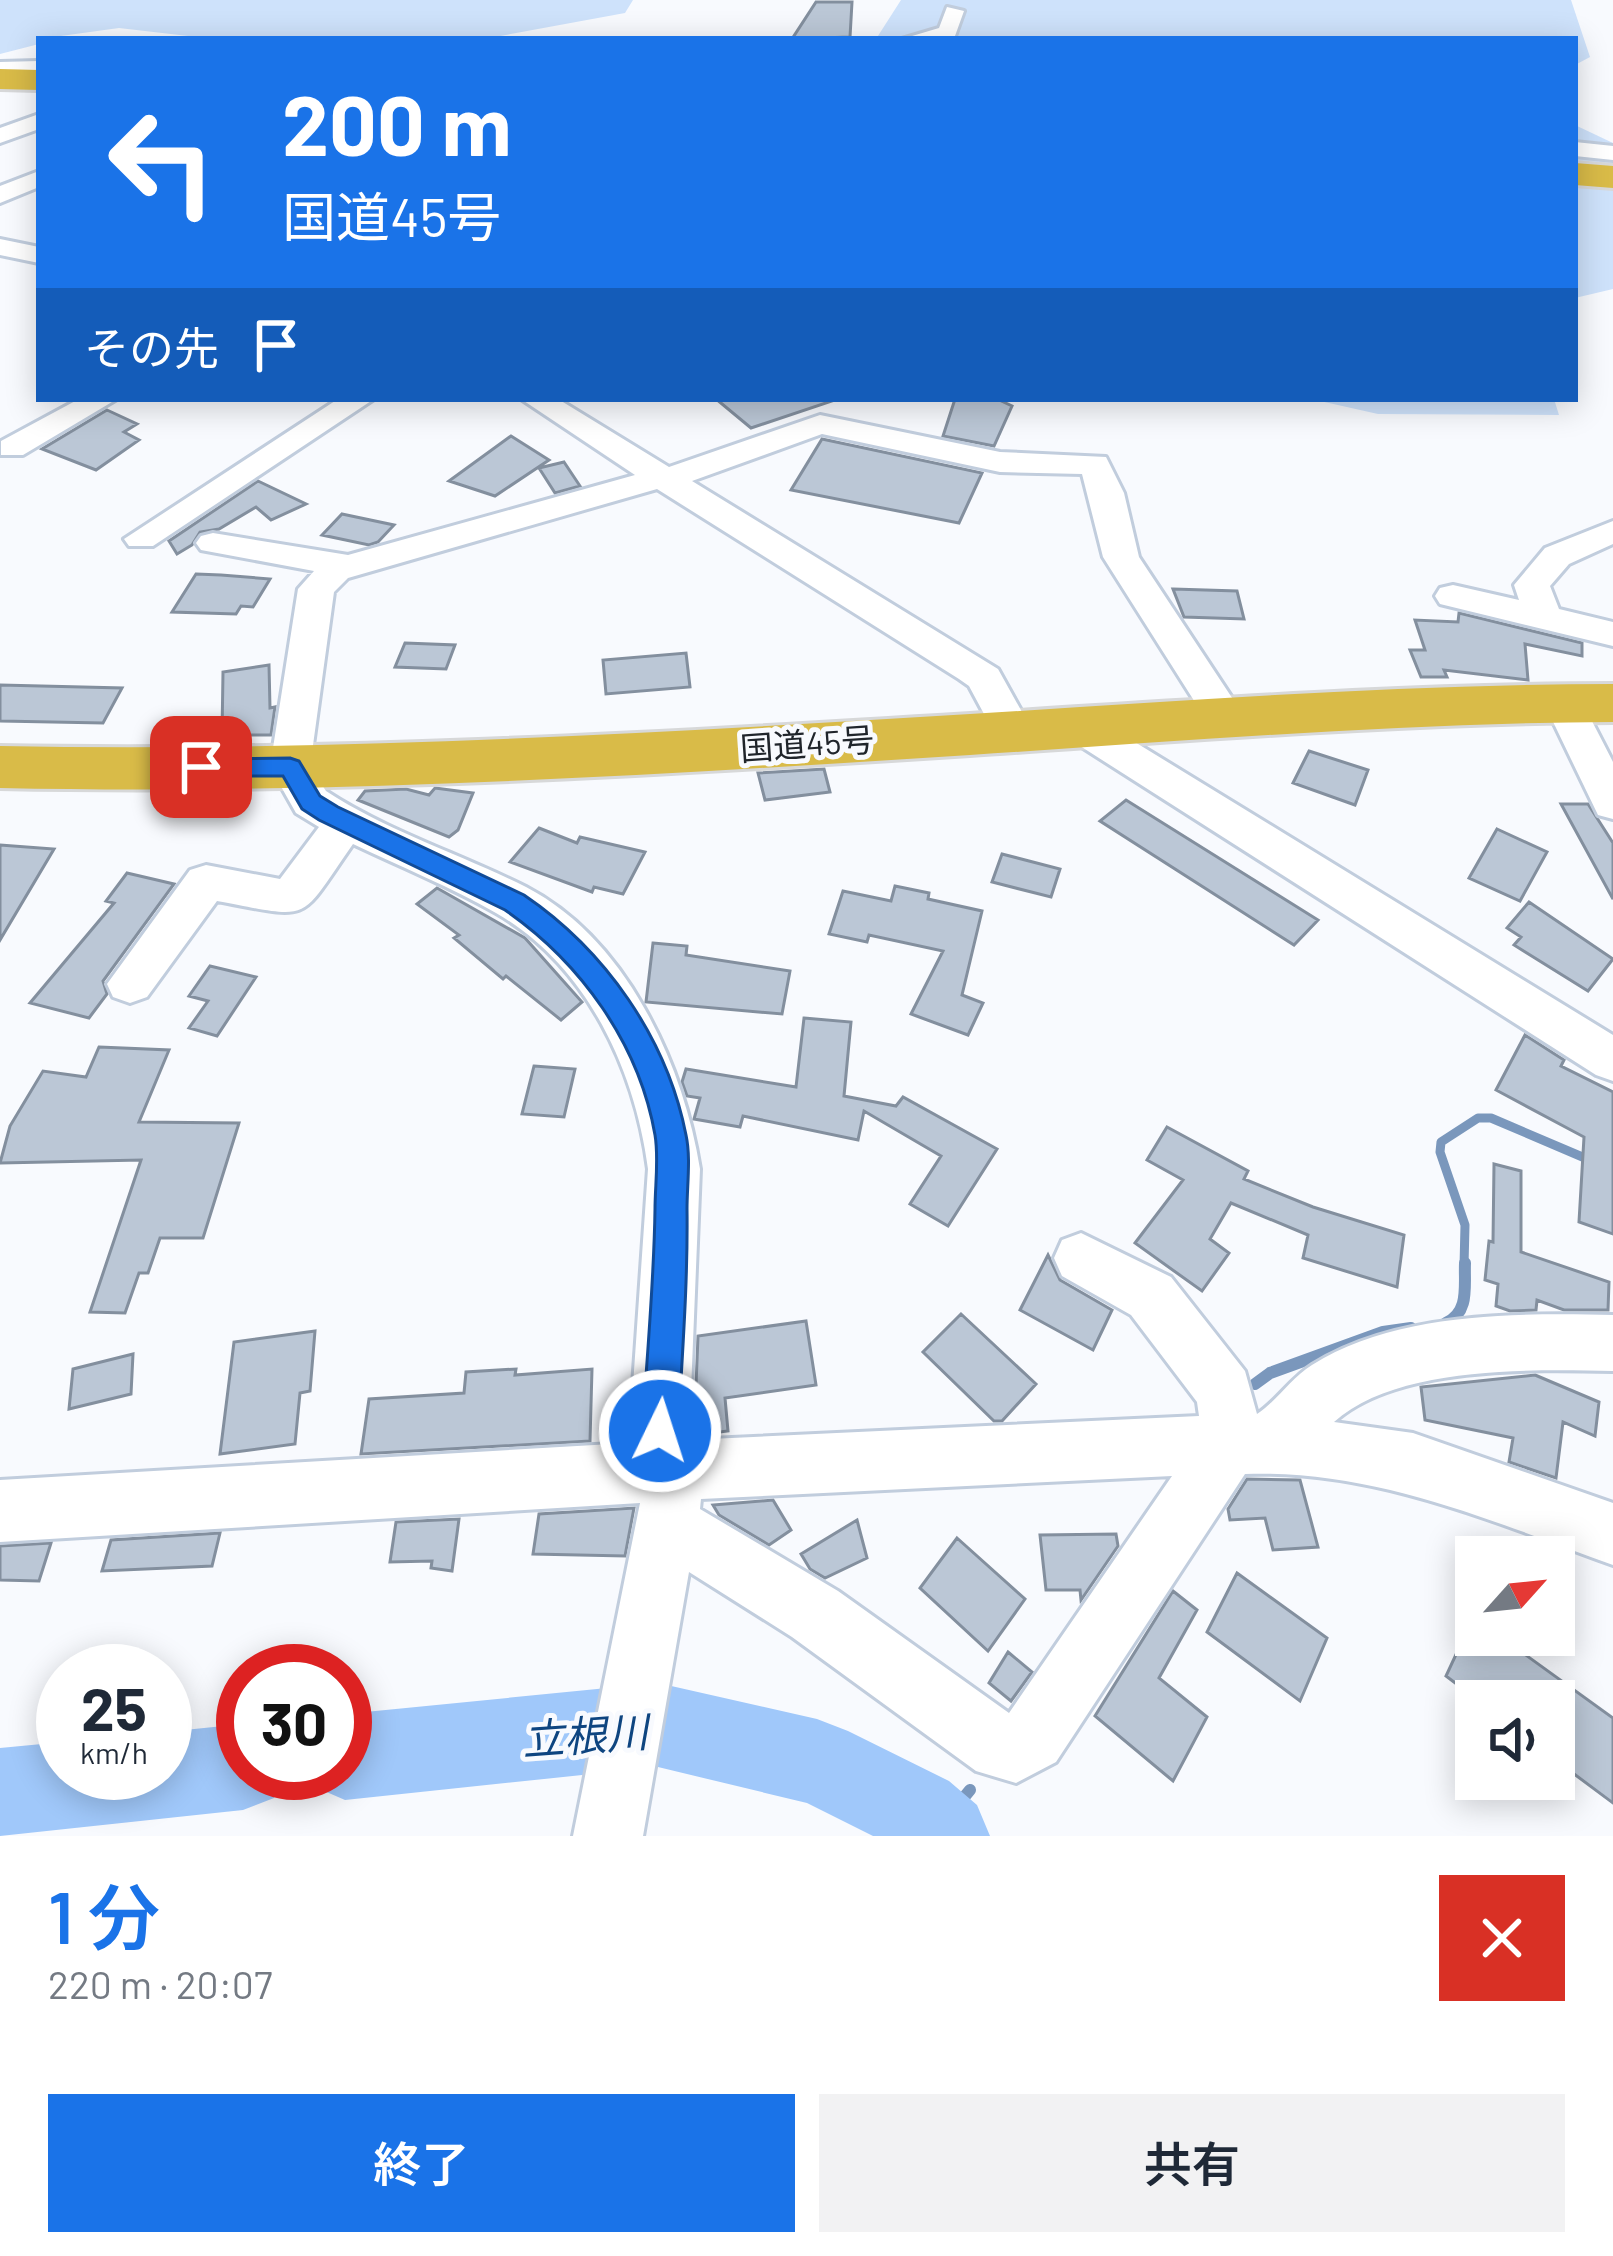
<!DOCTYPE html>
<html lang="ja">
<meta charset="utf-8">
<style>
:root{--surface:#fff;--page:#f2f2f3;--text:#1f2937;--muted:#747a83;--accent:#1a73e8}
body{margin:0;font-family:Barlow,"Noto Sans JP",sans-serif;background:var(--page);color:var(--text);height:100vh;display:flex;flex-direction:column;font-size:45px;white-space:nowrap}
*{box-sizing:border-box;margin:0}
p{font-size:39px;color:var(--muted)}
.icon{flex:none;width:66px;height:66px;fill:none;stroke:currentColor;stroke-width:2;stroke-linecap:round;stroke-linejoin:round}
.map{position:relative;height:1836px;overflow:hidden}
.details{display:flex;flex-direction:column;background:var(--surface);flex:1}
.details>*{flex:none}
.guide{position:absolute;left:36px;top:36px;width:1542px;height:366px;border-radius:0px;box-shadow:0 6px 30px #0003;background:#1a73e8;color:#fff;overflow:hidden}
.needle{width:78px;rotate:63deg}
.fabs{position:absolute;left:1455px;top:1536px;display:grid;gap:24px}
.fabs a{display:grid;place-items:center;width:120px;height:120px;border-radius:0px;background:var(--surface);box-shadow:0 6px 30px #0003;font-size:60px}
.speed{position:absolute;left:36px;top:1644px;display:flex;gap:24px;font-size:60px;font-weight:700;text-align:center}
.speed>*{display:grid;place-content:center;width:156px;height:156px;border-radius:50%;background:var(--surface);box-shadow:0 6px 30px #0003;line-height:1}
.speed small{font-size:30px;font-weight:400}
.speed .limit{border:18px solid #d22;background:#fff;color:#111}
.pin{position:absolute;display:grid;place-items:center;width:102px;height:102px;color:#fff;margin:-51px;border-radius:24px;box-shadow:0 6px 18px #0006}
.me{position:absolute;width:132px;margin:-66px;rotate:4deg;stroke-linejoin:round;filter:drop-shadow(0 0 9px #0008)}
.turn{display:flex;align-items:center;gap:42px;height:252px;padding:0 48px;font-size:54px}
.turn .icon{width:156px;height:156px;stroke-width:2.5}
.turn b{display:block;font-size:84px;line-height:102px}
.then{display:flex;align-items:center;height:114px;padding:0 48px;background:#0003;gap:24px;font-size:45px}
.round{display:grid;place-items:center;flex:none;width:126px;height:126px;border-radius:0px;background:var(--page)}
.head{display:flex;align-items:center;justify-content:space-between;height:204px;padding:0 48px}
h1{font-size:72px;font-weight:600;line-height:90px;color:var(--accent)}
.primary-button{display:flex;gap:24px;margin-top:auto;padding:24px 48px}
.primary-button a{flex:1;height:138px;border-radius:0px;background:var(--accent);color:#fff;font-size:48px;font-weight:600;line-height:138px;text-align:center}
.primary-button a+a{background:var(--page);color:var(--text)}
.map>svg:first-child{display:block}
.green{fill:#cee2fb}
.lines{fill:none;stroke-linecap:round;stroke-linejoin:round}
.stream-far1{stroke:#7a97bc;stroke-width:9}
.stream{stroke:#7a97bc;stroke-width:12}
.river{fill:#a0c8fa;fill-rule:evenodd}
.building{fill:#bbc7d6;stroke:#838f9e;stroke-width:3}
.minor-casing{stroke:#c1cddd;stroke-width:6}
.highway-casing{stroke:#d7d8d9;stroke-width:6}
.minor{fill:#fff;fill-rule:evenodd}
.highway{fill:#d9bb48;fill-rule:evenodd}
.route{fill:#1a73e8;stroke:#114b97;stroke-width:3}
.labels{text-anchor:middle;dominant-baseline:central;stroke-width:10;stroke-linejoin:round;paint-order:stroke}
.street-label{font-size:33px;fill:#20252b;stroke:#f8fafe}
.near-water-label{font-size:42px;font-style:italic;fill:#0e4580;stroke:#f8fafe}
</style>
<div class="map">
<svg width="1613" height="1836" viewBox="0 0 1613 1836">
<rect width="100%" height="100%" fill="#f8fafe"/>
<path class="green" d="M0,0h633l-8,13 -141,26h-270l-95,-11 -80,11v5l-39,10z
M901,0h670l19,57 -15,8v-26h-699z
M1575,125l38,18v146l-38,9z
M1311,399h243l5,16 -181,-1z"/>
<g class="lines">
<path class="stream-far1" d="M1464,1266l1,-41 -25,-73 1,-10 37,-24h13l122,52"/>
<path class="stream" d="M1446,1323c24,-11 18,-37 19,-60
M1255,1384l15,-11 113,-41 28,-4
M938,1829l32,-39"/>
<path class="river" d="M658,1683l159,36 31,12 101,50 28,24 13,31h-117l-66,-33 -149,-36 -313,33 -30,-13 -6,-14h36v-59z
M243,1724v49h41l-10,25 -31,12 -243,26v-88l63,-6v31h102v-41z"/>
</g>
<path class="building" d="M816,2h36l-2,35 -58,2z
M716,399h116v2l-81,27z
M955,399h42l15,7 -18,40 -51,-10z
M107,410l30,14 -13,8 15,8 -43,30 -54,-21z
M511,436l38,24 -54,36 -46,-15z
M822,439l160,34 -23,50 -168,-33z
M564,462l16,24 -25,7 -16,-25z
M258,481l48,23 -35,16 -15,-13 -37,22 -19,3 -8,13 -15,9 -8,-13z
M342,514l52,11 -16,17 -9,3 -47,-10z
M196,574l25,1 49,4 -17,28 -12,-1 -5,8 -64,-2z
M1173,589l64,2 7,28 -60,-2z
M1459,613l123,30v13l-57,-12 3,36 -84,-10 3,7h-26l-11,-27h15l-10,-30 43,2z
M405,643l50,2 -9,24 -51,-2z
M686,653l4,34 -84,7 -3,-34z
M269,665l1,43 5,-1 -4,28h-49l1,-63z
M0,685l122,3 -19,35 -103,-2z
M1309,751l59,19 -13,35 -62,-22z
M824,769l6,23 -65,8 -7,-27z
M435,788l38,5 -15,37 -9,7 -91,-37 7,-9 41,-2 23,6z
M1126,800l192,120 -24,25 -194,-124z
M1561,804h27l25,39v56z
M539,828l38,15 3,-6 65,15 -22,42 -29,-7 -2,5 -82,-30z
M1497,829l50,23 -27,49 -51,-23z
M0,845l54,4 -54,91z
M1002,854l58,15 -9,28 -59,-15z
M127,873l47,11 -71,97 4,13 -18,24 -59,-15 84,-100 -8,-2z
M895,886l34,7 -1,6 54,12 -20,84 21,8 -15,32 -57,-21 32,-63 -74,-16 -2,7 -38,-8 14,-43 48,10z
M437,888l88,50 57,64 -21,18 -55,-44 -3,3 -49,-41 5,-3 -42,-31z
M1529,902l84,57 -25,32 -74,-46 7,-8 -14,-9z
M653,943l34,3 -1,9 104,16 -8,43 -136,-12z
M210,966l46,11 -39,59 -28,-8 19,-27 -19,-5z
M804,1018l47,4 -7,74 52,10 7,-9 94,52 -49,77 -38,-22 31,-48 -77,-45 -6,29 -115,-24 -3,11 -46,-8 6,-21 -13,-2 -5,-14 4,-13 110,18z
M1525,1035l39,25 -3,6 52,26v142l-34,-12 5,-85 -88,-47z
M99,1047l70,3 -30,72 100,1 -36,115h-43l-12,35h-9l-14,40 -35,-1 51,-152 -141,3 10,-37 33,-55 43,6z
M534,1066l41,3 -11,48 -42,-3z
M1167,1127l81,44 -4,8 69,28 91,28 -7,52 -94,-29 5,-23 -77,-32 -21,36 19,14 -27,38 -67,-48 48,-63 -36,-20z
M1494,1164l27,7v81l88,30 -1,28h-44l-27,-10 -1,10 -26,1 -14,-5 2,-22 -13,-4 4,-39 4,1z
M1048,1255l12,25 52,30 -19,40 -73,-40z
M961,1314l75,70 -34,37h-8l-71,-69z
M806,1321l10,64 -91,13 3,33 -34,4 4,-99z
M315,1331l-5,60 -10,2 -5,51 -75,10 14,-112z
M133,1354l-2,40 -62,15 4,-40z
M516,1369l-1,6 77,-6 -2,72 -229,13 8,-55 95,-6 2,-21z
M1535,1375l64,27 -4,34 -32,-14 -7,56 -47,-16 4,-24 -88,-18 -4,-33z
M1247,1479l53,1 18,67 -45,3 -8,-32 -35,2 -2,-11z
M773,1500l18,30 -22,15 -50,-30 -6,-10z
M634,1508l-9,48 -92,-2 6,-40z
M459,1519l-7,52 -21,-3 1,-7 -42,1 6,-40z
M857,1520l10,38 -42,20 -15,-9 -9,-15z
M220,1533l-8,33 -110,5 9,-31z
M1116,1534l2,12 -37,54 -1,-10h-34l-6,-55z
M957,1538l68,61 -37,52 -68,-63z
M51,1543l-12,38 -39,-1v-34z
M1237,1573l90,65 -27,63 -93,-69z
M1173,1591l24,19 -38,68 48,39 -34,64 -78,-65z
M1465,1635h33l115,83v85l-59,-44v-58h-75l-33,-25z
M1008,1652l24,20 -21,29 -22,-18z"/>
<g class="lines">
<defs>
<path id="minor" d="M947,7l17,4 -9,25 -53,3 37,-11z
M39,61v14l-39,1v-14z
M39,114v15l-39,14v-15z
M1575,142l38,4v14l-38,-4z
M39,171v16l-39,16v-17z
M0,239l39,8v16l-39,-8z
M79,399h38l-94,56h-22v-14z
M338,399h36l-221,147h-24l-5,-7z
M521,399h37l111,68 151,-52 180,37 106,5 18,36 15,64 107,162 -6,10 -14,4 -14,-4 -109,-172 -21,-83 -82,-2 -178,-38 -130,47 306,188 34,61 -6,10 -14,4 -14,-4 -29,-54 -10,-7 -302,-190 -309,89 -14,14 -24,175 16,24c61,40 134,63 200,96 100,52 157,176 174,282l-11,271 510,-24 -2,-14 -66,-87 -69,-39 -8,-18 8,-18 19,-7 90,44 74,94 12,43c20,-13 34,-36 55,-49 84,-53 206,-52 301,-50v56c-80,-2 -218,-5 -279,51l79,11 200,70v62c-119,-43 -239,-96 -368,-91l-189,288 -40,21 -40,-12 -184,-134 -103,-65 -46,264h-70l67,-333 -640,39v-62l629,-37 19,-274c-13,-99 -61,-204 -152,-256 -45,-26 -95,-46 -143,-69 -56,80 -39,75 -136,57l-70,96 -17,6 -17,-6 -6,-13 83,-114 16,-5 74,14 39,-52 -23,-14 -26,-46 28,-178 16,-18 -113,-21 -5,-7 5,-7 12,-3 135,22 287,-80zM1172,1476l-163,237 -171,-122 -138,-82 1,-10z
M1613,521v23l-44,20 -19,22 9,23 54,13v24l-173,-42 -5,-8 5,-8 13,-3 66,15 -5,-15 31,-37z
M1564,690l14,4 35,68v57l-15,-4 -54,-112 6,-9z
M1080,713l14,4 519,318v46l-17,-6 -530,-338 -6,-10 6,-10z"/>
<path id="highway" d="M0,69l39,1v20l-39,-1z
M1575,163l38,3v22l-38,-3z
M1613,684v38c-214,1 -429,19 -643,33 -324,21 -646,40 -970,33v-42c324,6 646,-12 970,-32 214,-13 429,-30 643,-30z"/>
</defs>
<use href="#minor" class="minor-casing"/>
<use href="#highway" class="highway-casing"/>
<use href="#minor" class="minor"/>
<use href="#highway" class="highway"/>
</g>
<path class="route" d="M290,758l9,3 21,35 18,11 186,88c81,55 143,143 162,240 5,23 1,50 1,74 1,74 -5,148 -9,222l-5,13 -13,5 -13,-5 -5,-13c5,-74 12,-148 13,-222 0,-23 4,-51 0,-74 -16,-92 -75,-173 -150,-225l-186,-90 -17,-11 -19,-33h-82l-13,-9 13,-8z"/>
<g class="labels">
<g class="street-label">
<text transform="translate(807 743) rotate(-4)">国道45号</text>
</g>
<g class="near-water-label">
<text transform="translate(585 1734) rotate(-4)">立根川</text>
</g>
</g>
</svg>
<div class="fabs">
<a><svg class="needle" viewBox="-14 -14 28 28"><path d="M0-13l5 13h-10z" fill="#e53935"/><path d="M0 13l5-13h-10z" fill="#747a83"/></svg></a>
<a><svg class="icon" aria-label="sound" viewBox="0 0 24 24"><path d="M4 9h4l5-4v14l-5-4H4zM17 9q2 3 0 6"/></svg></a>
</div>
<div class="speed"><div>25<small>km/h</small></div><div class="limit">30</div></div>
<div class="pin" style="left:201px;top:767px;background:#d93025"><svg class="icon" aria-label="arrive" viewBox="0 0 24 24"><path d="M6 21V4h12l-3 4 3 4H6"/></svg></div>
<svg class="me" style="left:660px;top:1431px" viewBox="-20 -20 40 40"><circle r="17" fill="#1a73e8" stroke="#fff" stroke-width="3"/><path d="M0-11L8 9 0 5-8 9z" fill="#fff"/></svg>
<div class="guide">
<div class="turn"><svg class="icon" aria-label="left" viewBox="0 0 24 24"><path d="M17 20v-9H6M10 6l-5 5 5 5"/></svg><div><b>200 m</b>国道45号</div></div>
<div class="then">その先<svg class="icon" aria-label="arrive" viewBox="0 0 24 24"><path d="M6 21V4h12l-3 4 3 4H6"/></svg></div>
</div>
</div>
<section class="details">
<div class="head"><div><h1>1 分</h1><p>220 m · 20:07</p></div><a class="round" style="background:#d93025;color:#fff"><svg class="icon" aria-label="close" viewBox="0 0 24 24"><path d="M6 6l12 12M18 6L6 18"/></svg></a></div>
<div class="primary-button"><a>終了</a><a>共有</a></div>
</section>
